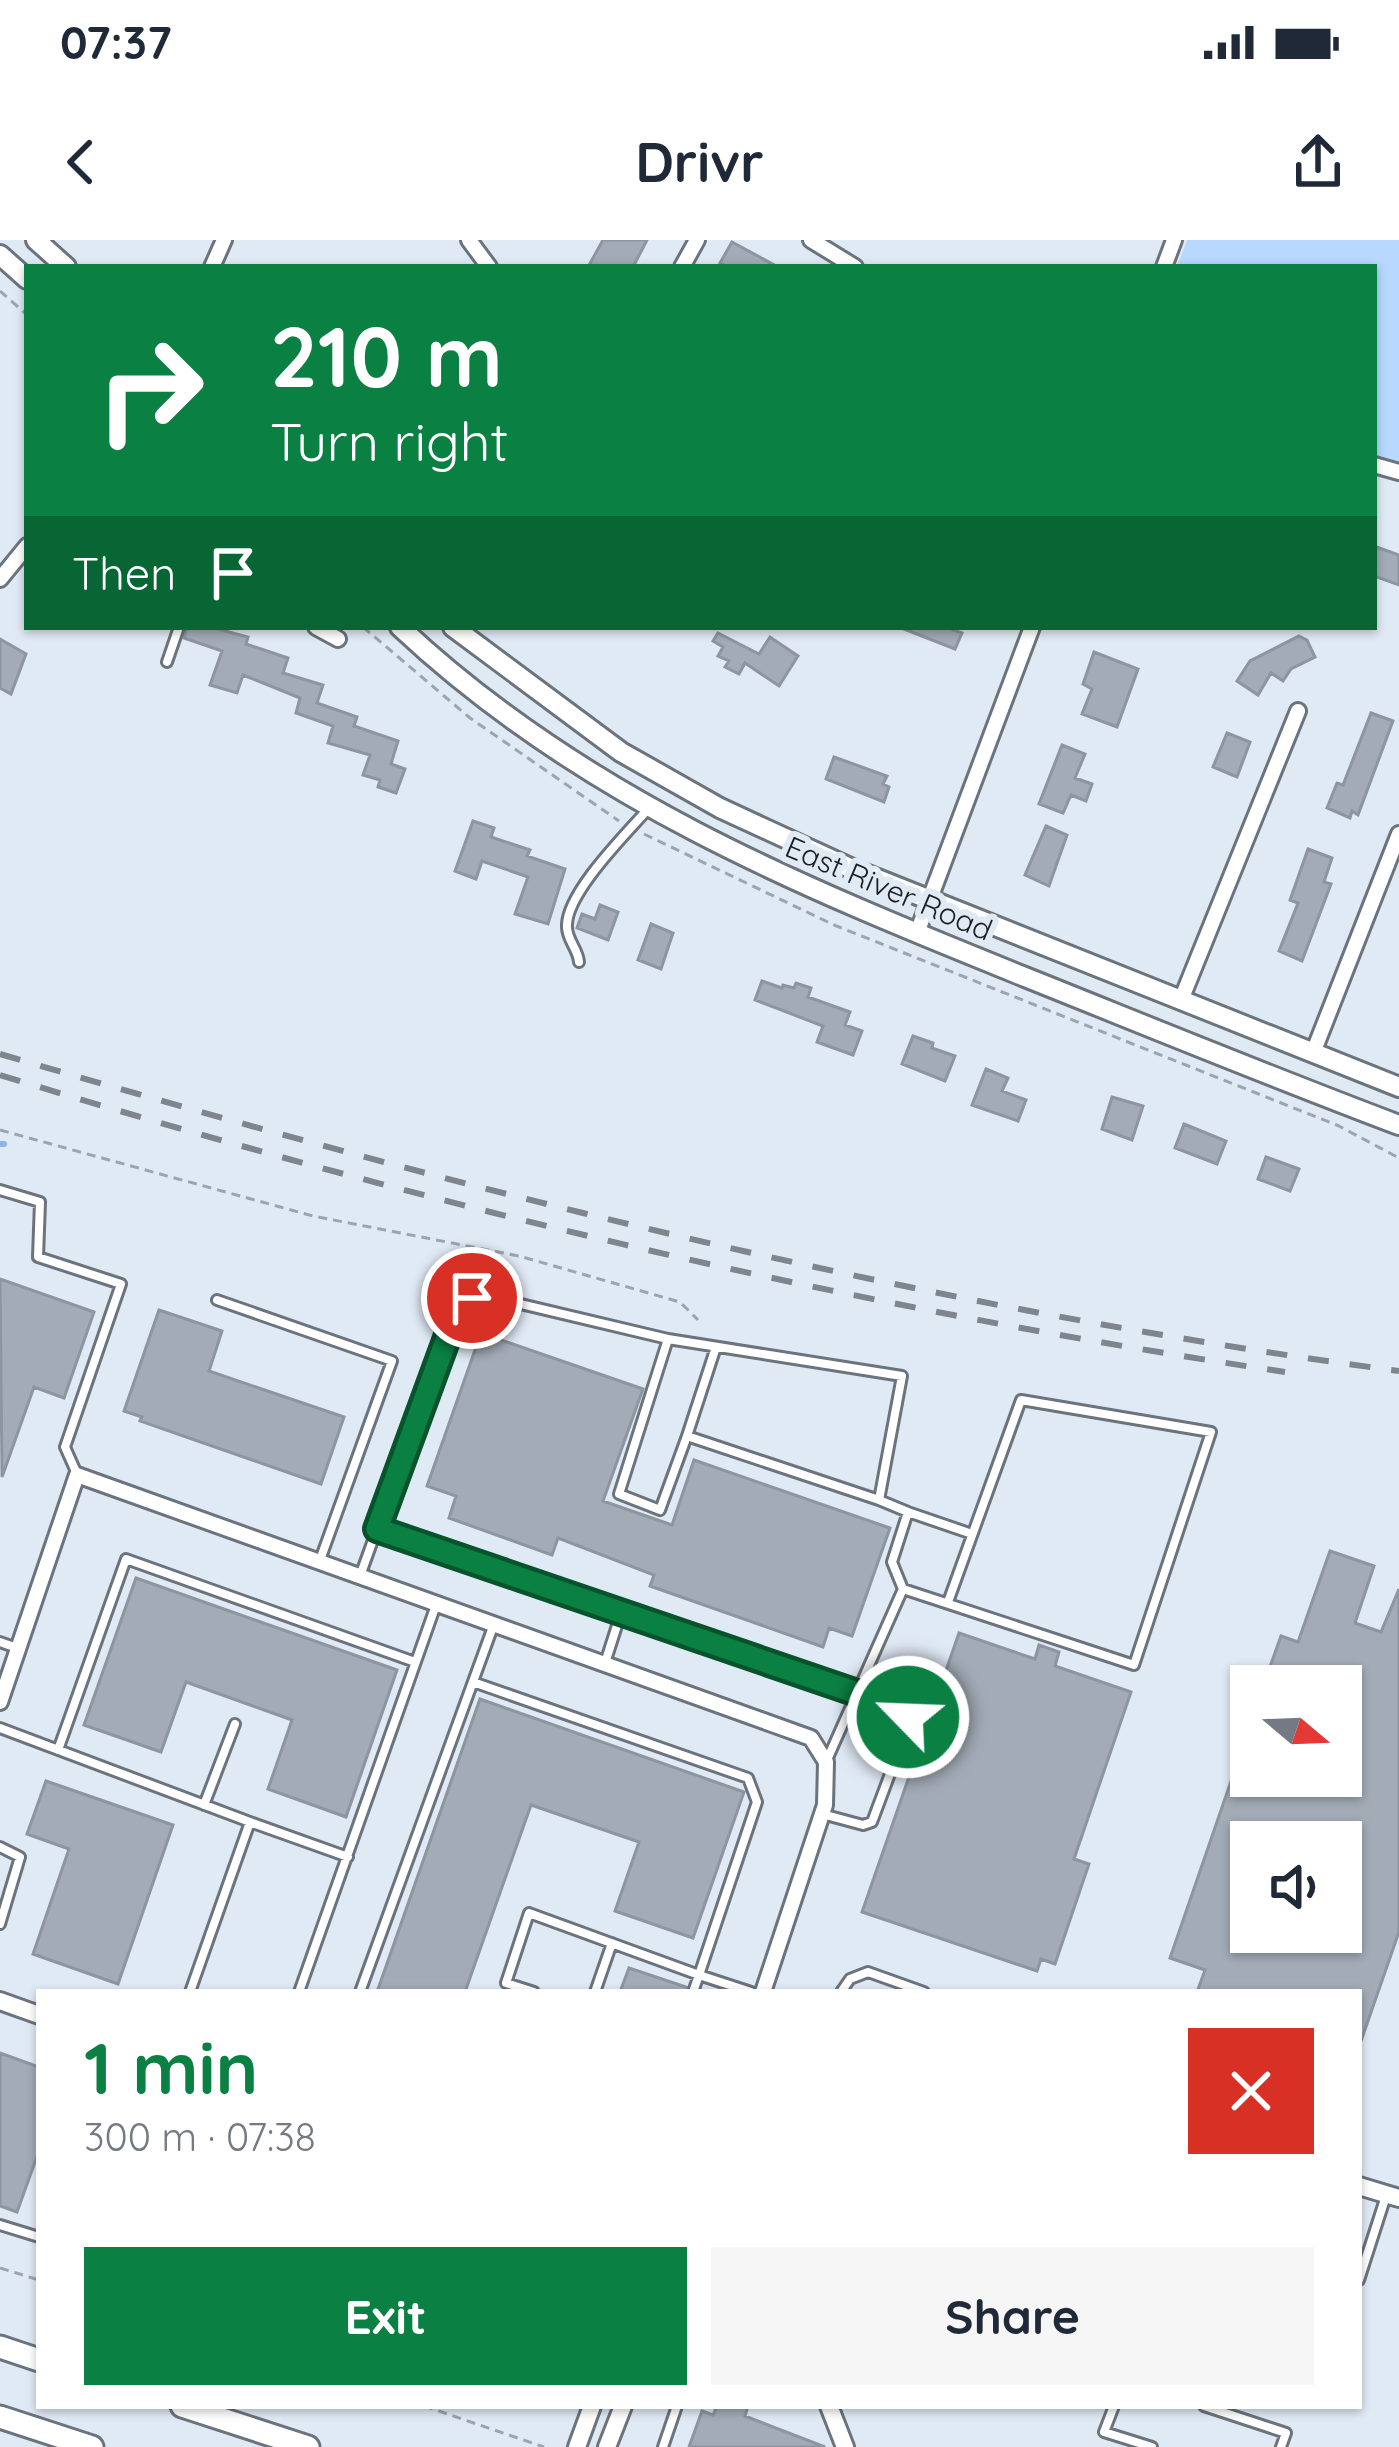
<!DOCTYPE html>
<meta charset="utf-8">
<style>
:root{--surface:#fff;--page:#f6f6f7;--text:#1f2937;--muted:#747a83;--accent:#0b8043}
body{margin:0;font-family:Quicksand,sans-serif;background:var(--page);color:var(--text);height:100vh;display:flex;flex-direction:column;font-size:45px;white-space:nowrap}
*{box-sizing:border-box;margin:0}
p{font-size:39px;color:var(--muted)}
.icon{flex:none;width:66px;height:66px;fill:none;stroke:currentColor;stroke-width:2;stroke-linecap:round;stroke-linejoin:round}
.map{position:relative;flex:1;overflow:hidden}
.panel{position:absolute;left:36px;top:1749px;width:1326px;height:420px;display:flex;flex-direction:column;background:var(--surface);border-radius:0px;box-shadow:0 3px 9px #0004}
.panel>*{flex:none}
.guide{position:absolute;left:24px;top:24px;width:1353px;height:366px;border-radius:0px;box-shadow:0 3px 9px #0004;background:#0b8043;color:#fff;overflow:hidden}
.needle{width:78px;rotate:109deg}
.fabs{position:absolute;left:1230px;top:1425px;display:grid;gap:24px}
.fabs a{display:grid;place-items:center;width:132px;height:132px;border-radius:0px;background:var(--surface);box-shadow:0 3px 9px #0004;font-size:60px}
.pin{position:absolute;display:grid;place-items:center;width:102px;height:102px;color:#fff;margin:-51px;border:6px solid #fff;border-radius:50%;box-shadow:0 3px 12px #0007}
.me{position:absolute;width:132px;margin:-66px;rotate:294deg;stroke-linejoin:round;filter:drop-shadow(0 0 9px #0008)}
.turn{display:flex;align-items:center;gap:42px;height:252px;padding:0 48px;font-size:54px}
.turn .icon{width:156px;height:156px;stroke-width:2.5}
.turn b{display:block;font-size:84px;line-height:102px}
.then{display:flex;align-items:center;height:114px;padding:0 48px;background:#0003;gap:24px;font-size:45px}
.round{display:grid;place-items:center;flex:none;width:126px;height:126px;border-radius:0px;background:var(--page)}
.head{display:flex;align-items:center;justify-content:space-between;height:204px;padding:0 48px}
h1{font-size:72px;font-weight:800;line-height:90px;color:var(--accent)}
.action{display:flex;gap:24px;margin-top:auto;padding:24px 48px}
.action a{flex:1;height:138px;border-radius:0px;background:var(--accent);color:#fff;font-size:48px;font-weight:800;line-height:138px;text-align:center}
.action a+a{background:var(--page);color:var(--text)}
.status{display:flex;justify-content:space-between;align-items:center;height:84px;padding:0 60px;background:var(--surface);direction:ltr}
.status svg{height:33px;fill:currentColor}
header{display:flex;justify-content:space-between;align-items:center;height:156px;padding:0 48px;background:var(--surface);font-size:54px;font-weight:800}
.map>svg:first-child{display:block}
.green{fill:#b8d8ff}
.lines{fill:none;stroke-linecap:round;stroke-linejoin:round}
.stream{stroke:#8db5e3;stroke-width:6}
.building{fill:#a2abb6;stroke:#8c95a0;stroke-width:3;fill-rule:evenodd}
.service-casing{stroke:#6b737d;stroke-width:14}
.minor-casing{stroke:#6b737d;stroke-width:20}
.tertiary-casing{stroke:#6b737d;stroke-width:22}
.secondary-casing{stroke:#6b737d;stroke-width:24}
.primary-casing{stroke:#6b737d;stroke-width:27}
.path{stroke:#9ca4ad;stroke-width:3;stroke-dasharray:9 6;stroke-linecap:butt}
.service{stroke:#fff;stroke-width:8}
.minor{stroke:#fff;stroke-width:14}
.tertiary{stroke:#fff;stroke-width:16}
.secondary{stroke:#fff;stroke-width:18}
.primary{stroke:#fff;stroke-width:21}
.rail{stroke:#7e858c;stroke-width:6;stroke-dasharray:21 21;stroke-linecap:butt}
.route-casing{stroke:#07532c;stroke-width:30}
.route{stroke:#0b8043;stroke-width:21}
.labels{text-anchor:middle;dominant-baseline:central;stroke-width:12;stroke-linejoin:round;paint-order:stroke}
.street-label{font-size:30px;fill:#1a1e22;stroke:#e0eaf5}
</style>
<div class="status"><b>07:37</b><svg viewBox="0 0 49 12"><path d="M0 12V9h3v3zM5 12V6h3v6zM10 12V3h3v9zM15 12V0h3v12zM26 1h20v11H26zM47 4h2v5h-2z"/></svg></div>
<header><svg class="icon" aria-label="back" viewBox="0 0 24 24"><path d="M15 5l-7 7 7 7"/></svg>Drivr<svg class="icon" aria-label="share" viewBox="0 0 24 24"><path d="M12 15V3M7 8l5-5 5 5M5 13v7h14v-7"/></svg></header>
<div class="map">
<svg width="1399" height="2207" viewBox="0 0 1399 2207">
<rect width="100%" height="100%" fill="#e0eaf5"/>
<path class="green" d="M1187,0h212v221l-25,-5v-189h-197z"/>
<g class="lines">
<path class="stream" d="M0,904h4"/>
</g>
<path class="building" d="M603,0h44l-14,27h-45z
M732,2l46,25h-51l-7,-4z
M1374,306l25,9v30l-25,-9z
M187,387h24l37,10 -2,7 42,14 -5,15 40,12 -6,18 40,14 -3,9 44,15 -7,23 14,5 -9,24 -18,-6 2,-7 -17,-5 7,-20 -42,-12 5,-17 -37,-13 4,-15 -57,-23 -6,18 -27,-8 12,-34 -38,-13z
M899,387h55l-1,3 9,3 -7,16z
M718,393l41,21 11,-17 28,19 -19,30 -34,-23 -6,11 -14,-7 4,-6 -11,-5 5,-9 -10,-6z
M1299,396l8,4 8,17 -24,12 -8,12 -12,-8 -13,22 -21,-14 13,-20z
M0,399l26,15 -15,40 -11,-6z
M1094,412l44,17 -21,58 -35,-13 10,-25 -9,-5z
M1371,473l22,8 -35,94 -6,-4 -2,7 -23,-10 10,-25 6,2z
M1227,493l23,9 -13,35 -24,-10z
M1062,505l23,9 -10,24 17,6 -6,17 -15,-6 -8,18 -24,-9z
M834,517l53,19 -4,8 6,3 -5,15 -58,-23z
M473,581l21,7 -3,9 39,13 -3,6 38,13 -17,55 -33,-10 13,-37 -46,-16 -6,18 -21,-8z
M1046,586l21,9 -18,51 -24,-11z
M1308,609l24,9 -8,24 7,2 -29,77 -23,-10 19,-48 -8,-3z
M600,665l18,7 -10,28 -31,-12 5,-14 13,5z
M651,684l22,9 -12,36 -23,-9z
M762,741l20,7 1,-3 11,3 2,-5 15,5 -3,9 42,15 -5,13 17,6 -9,24 -36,-13 6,-16 -68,-26z
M913,796l20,7 -1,5 23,8 -10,25 -43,-17z
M986,829l22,9 -6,13 24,9 -8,21 -46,-16z
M1112,857l31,9 -11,34 -30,-11z
M1184,884l42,17 -9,23 -42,-16z
M1266,917l33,12 -9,22 -32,-12z
M0,1039l94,33 -30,86 -30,-11 -32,90z
M159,1070l63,21 -13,40 135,46 -23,67 -181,-63 2,-4 -18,-6z
M481,1093l162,56 -40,112 69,24 22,-65 196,68 -38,108 -23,-8 -6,19 -173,-61 4,-11 -96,-37 -6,17 -103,-37 7,-22 -29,-10z
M1330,1311l44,15 -19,57 26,9 18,-43v343l-38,109 -2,-49h-162l8,-22 -35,-12 79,-229 2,47h90v-90h-78l18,-50 17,6zM1251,1602h90v90h-90z
M136,1338l261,92 -51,147 -78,-28 24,-69 -106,-38 -25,70 -77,-27z
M959,1393l76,26 4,-14 20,7 -4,14 76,26 -57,167 15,5 -34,100 -14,-5 -4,12 -175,-59z
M480,1459l264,93 -51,146 -78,-27 24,-69 -108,-37 -66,187h-88z
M46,1541l127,44 -55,159 -85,-30 36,-105 -42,-15z
M629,1728l57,19 -1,5h-65z
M0,1813l39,14v84l-22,61 -17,-6z
M717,2166h31l-3,10 80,31h-136l13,-36 11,4z"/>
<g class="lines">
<defs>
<path id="service" d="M167,422l12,-35
M579,722c-1,-13 -12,-22 -12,-35 -2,-33 60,-94 81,-118
M0,950l40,12 -2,55 83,27 -56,163 12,27
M217,1060l175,61 -72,199
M668,1099l-49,155 41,16 27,-74
M716,1107l-29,89 192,64
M908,1272l64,22
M360,1336l17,-47
M0,1402l17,6
M605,1423l16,-50
M473,1442l275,96 9,24 -58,173 52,17
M0,1488l250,94
M58,1510l68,-191 289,103
M827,1520l76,-171 231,76 77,-233 -190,-32 -73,202
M204,1565l31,-81
M822,1574l41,11 9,-3 37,-99 -6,-13 -526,-181 81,-221 15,-10 14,-2 181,43 234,37 -23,124 29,12 -16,50 11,27
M0,1607l20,10 -20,67
M190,1752l60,-170 98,35
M299,1752l137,-387
M360,1752l134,-368
M534,1752l-28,-9 23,-70 170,62 -6,17
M595,1752l17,-49
M841,1752l9,-13 18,-7 56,20
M0,1985l39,12
M1359,2040l27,-84
M1114,2166l-10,26 48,15
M1204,2166l82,27 -5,14
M663,2207l14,-41"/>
<path id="minor" d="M469,0l20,27
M811,0l44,27
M212,27l12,-27
M682,27l15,-27
M1164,27l10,-27
M1374,225l25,7
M0,339l27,-33
M316,387l22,12
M917,693l115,-306
M1181,760l117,-289
M1313,813l86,-219
M0,1462l77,-227 734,263 15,24 -1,43 -62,187"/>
<path id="tertiary" d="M0,1761l39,14
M1359,1946l40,12
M829,2166l16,41
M577,2207l15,-41
M607,2207l16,-41"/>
<path id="secondary" d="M36,0l30,27
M0,15l27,24
M400,387c181,170 399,259 625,350 125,50 249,101 374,148
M453,387l168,125 99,56 130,60 549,219"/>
<path id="primary" d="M0,2107l39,13
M182,2166l126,41
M0,2177l92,30"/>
</defs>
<use href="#service" class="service-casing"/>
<use href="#minor" class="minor-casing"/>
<use href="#tertiary" class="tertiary-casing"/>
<use href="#secondary" class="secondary-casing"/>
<use href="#primary" class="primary-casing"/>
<path class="path" d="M0,51l27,24
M363,387l107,91 149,103
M644,594l190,91 505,201 60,32
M0,890l313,86 206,40 161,46 18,18
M0,2028l39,12
M424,2166l120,41"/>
<use href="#service" class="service"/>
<use href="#minor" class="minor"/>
<use href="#tertiary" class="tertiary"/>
<use href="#secondary" class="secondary"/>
<use href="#primary" class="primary"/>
<path class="rail" d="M0,814c458,135 925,254 1399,317
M0,835c420,129 850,232 1285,297"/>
</g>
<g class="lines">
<defs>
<path id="route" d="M472,1058l-14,10 -81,221 521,178 10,10"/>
</defs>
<use href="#route" class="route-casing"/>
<use href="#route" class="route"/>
</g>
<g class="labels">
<g class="street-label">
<text transform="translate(889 648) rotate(23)">East River Road</text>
</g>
</g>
</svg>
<div class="fabs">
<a><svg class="needle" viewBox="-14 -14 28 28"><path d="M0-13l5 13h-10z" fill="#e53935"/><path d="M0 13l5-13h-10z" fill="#747a83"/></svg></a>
<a><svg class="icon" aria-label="sound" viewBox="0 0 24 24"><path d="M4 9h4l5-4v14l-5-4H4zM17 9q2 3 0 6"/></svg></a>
</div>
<div class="pin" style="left:472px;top:1058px;background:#d93025"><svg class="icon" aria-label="arrive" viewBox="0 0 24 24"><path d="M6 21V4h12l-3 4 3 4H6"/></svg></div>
<svg class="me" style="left:908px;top:1477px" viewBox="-20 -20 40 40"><circle r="17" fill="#0b8043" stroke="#fff" stroke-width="3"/><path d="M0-11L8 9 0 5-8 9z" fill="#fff"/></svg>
<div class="guide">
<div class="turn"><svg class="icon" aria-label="right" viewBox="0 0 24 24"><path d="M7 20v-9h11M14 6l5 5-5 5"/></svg><div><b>210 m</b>Turn right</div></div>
<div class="then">Then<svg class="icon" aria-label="arrive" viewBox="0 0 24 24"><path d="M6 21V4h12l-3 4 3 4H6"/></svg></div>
</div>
<section class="panel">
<div class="head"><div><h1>1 min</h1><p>300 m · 07:38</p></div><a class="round" style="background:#d93025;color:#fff"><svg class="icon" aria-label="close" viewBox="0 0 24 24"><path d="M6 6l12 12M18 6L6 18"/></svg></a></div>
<div class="action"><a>Exit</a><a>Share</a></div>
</section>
</div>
